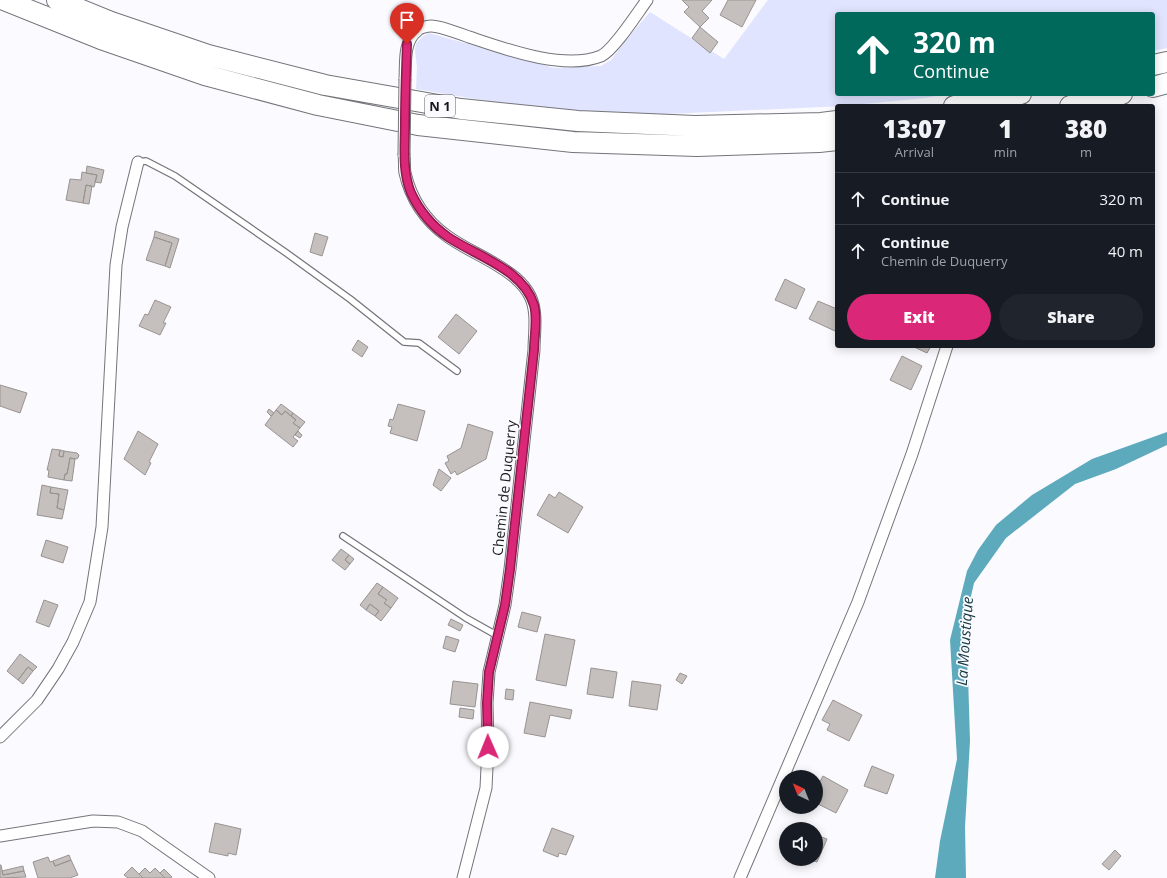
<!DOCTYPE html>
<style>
:root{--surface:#171b24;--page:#20242c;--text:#f1f3f6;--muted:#9ea1a6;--line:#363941;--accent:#db2777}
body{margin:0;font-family:"Open Sans",sans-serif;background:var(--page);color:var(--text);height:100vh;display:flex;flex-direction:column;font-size:15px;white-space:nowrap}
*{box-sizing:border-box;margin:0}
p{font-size:13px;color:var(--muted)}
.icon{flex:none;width:22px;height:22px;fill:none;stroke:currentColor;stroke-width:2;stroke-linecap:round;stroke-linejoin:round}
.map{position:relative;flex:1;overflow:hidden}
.details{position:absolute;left:835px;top:104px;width:320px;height:244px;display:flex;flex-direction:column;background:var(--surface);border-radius:4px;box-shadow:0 2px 10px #0003}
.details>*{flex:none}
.hud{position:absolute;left:835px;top:12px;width:320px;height:84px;border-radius:4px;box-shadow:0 2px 10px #0003;background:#00695c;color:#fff;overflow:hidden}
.needle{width:26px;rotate:317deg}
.tools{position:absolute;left:779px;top:770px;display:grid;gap:8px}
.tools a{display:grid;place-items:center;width:44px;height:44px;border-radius:50%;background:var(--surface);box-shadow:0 2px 10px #0003;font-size:20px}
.pin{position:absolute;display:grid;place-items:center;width:34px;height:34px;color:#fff;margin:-41px -17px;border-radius:50% 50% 50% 0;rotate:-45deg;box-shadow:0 0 4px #0007}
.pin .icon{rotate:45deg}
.me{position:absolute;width:44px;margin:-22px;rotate:359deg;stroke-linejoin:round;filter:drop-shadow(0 0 3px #0008)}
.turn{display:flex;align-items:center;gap:14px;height:84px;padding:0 12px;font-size:18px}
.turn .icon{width:52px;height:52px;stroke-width:2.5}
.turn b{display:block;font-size:28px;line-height:34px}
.eta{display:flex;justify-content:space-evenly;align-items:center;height:68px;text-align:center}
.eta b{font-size:24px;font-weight:800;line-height:28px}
.action{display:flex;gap:8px;margin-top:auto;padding:8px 12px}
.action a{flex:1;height:46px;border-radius:24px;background:var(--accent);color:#fff;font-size:16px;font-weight:800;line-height:46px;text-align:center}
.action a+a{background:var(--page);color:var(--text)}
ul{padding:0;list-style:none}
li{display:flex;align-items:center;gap:12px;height:52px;padding:0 12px;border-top:1px solid var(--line)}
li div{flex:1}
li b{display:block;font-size:15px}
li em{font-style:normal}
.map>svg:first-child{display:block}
.green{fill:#e0e4fe}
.water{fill:#5daabc}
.building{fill:#c5c0be;stroke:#999391}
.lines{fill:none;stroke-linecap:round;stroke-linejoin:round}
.lane-casing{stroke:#74757a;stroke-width:8}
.street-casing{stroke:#74757a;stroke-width:13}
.highway-casing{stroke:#74757a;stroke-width:22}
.lane{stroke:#fff;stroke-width:5.5}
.street{stroke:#fff;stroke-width:11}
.highway{stroke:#fff;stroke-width:20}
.street-bridge-casing{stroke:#74757a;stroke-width:13;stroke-linecap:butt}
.street-bridge{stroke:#fff;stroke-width:11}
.route-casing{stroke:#8e194d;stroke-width:10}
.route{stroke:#db2777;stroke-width:7}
.labels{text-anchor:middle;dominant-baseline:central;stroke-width:3.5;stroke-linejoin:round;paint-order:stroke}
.shield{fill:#fafaff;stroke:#5c5c5f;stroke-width:1}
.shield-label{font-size:13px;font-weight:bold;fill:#18181a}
.street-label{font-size:14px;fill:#18181a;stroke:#fafaff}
.water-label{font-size:15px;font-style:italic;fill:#133841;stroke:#fafaff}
</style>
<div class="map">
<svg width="1167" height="878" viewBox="0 0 1167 878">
<rect width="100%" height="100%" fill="#fafaff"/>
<path class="green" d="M768,0h399v48l-14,3v-37h-316v80h110l-22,4 -82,8 -219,10 -125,-13 -83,-14 1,-21 -2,-18 1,-7 6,-6 7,-4 125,35 47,-2 10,-6 19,-25 20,-23 74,47z"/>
<path class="water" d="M1167,432v13l-51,24 -41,15 -69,54 -32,45 -7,31 -1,39 2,22 2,66 -5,86 1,51h-31l5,-37 17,-82 -7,-119 17,-69 11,-21 18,-25 36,-30 60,-36z"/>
<path class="building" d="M682,0h30l-10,11 7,7 -9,9 -16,-15 5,-5z
M728,0h28l-14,27 -22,-12z
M700,27l18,15 -8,11 -18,-15z
M87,166l17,4 -3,13 -6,-1 2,-7 -11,-2z
M82,172l15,3 -3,12 -8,-2 -3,18 -17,-3 4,-21 11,1z
M86,185l6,1 -3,18 -6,-1z
M155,231l24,8 -9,29 -5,-2 7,-23 -18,-6z
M315,233l13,4 -6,19 -12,-4z
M154,237l18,6 -7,23 -19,-6z
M785,279l20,10 -9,20 -21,-9z
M155,300l16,7 -8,16h3l-6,12 -21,-9 6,-12 3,1z
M818,301l19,8v19l-2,3 -26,-12z
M456,314l21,17 -18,23 -21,-17z
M358,340l10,7 -6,10 -10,-7z
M912,346h19l-4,7z
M902,356l20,10 -11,24 -21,-10z
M0,385l27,8 -7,20 -20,-7z
M281,404l12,9 -2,3 -6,-5 -3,4 -6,-5z
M398,404l27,7 -8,30 -27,-8 2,-6 -4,-1 2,-7 3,1z
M269,409l5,4 -3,3 -4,-4z
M276,410l6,5 3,-4 11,9 -3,3 7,5 -7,9 5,4 -5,6 -28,-22z
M293,413l12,9 -5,6 -7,-5 3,-3 -5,-4z
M468,424l25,8 -7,27 -29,16 -2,-4 -4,3 -6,-11 4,-2 -2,-5 14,-8z
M138,431l20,13 -9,18 2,1 -6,12 -21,-16z
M298,431l4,4 -2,3 -5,-3z
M52,449l8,1 -1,6 4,1 1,-6 13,2 2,2 -1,3 -2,1 -6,-1 -3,16h-2l-1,6 -16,-3 1,-7h-2z
M60,450l4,1 -1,6 -4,-1z
M70,458l5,1 -3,22 -8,-1 1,-6h2z
M439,469l12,9 -10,13 -8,-6z
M42,485l9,2 -1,6 9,1 -2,14 7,2 -2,9 -25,-4z
M51,487l17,3 -4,20 -7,-2 2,-14 -9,-1z
M559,492l24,15 -15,26 -31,-18 12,-21 6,4z
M46,540l22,7 -5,16 -22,-7z
M341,549l8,6 -4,5 5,4 -5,6 -13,-10z
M349,555l5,4 -4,5 -5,-4z
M377,583l6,4 -5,7 9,6 -3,3 7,5 -10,13 -6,-5 4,-5 -9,-7 -4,6 -6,-5z
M383,587l15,11 -7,10 -7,-5 3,-3 -9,-6z
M44,600l14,5 -9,22 -13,-5z
M370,604l9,7 -4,5 -9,-6z
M522,612l19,5 -4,15 -19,-5z
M451,619l12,6 -3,6 -12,-6z
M545,634l30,6 -9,46 -30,-6z
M446,636l13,4 -4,12 -12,-4z
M20,654l17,13 -4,4 -5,-4 -10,13 -11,-9z
M28,667l5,4 -10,13 -5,-4z
M591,668l26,4 -4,26 -26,-4z
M680,673l7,3 -5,8 -6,-4z
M453,681l25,3 -3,23 -25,-3z
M632,681l29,4 -4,25 -28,-4z
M506,689l8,1 -1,10 -8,-1z
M833,700l29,15 -13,26 -22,-11 3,-6 -8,-4z
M530,702l42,8 -2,9 -20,-4 -5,22 -21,-4z
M460,708l14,2 -1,9 -14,-2z
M872,766l22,9 -7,19 -23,-8z
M823,776l25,14 -12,23 -20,-10v-14z
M215,823l26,6 -5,26 -8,-2v3l-19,-4z
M552,828l22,8 -8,19 -7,-2 -1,4 -15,-6z
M816,835l11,4 -10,23 -9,-3h8z
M1115,850l6,6 -12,14 -7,-6z
M69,855l2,5 -16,6 -2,-5z
M48,857l2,5 3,-1 2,5 16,-6 7,15 -8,3h-32l-5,-16z
M0,865h1l2,10 21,-4 2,6 -26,1z
M23,866l1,5 -21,4 -1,-4z
M132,867l11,11h-15l-4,-3z
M145,868l5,5 5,-5 10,10h-22l-4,-4z
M164,869l8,8 -2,1h-5l-5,-5z"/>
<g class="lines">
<defs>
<path id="lane" d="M138,162l8,-1 29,15 110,76 65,47 54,43 15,1 38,28
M343,536l123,82 32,18"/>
<path id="street" d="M405,79c1,-16 -2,-37 12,-48 2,-3 10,-5 14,-5 7,0 30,8 38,11 36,12 95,34 132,19 13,-6 37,-44 46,-56
M404,155c1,6 0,13 1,18 6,26 21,48 42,63 15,11 34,19 50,29 13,8 26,17 33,31 8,16 4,37 4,54l-24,219 -5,36 -16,67 -2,31 1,44 -2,41 -23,90
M0,737l37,-37 21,-31 15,-27 17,-40 12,-75 14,-262 6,-38 16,-65
M0,836l93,-15 25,1 24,9 67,47
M740,878l118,-276 54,-148 35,-108"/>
<path id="highway" d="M4,0l97,39 104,36 113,30 100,20 155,17 124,4 122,-4 18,-2
M57,0l54,22 97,33 117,30 136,24 117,12 117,5 126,-3 16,-2
M1153,65l14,-3
M1153,87l14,-4
M954,106l67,-12
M1070,106l52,-12"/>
</defs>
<use href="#lane" class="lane-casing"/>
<use href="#street" class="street-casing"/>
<use href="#highway" class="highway-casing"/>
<use href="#lane" class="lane"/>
<use href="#street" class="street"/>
<use href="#highway" class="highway"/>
<defs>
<path id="street-bridge" d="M404,155l1,-76"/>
</defs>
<use href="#street-bridge" class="street-bridge-casing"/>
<use href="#street-bridge" class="street-bridge"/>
</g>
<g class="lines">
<defs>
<path id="route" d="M407,44c-1,27 -2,53 -2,80 0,23 -3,47 6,69 8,17 21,33 37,44 28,19 75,32 86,68 4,14 0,31 0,45l-24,219 -5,36 -16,67 -2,31 1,44"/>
</defs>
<use href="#route" class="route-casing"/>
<use href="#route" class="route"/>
</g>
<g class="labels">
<rect class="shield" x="425" y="95" width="30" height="22" rx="3"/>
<g class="shield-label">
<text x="440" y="106">N 1</text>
</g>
<g class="street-label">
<text transform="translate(504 488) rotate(-84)">Chemin de Duquerry</text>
</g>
<g class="water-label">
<text transform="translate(964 641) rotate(-86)">La Moustique</text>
</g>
</g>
</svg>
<div class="tools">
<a><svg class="needle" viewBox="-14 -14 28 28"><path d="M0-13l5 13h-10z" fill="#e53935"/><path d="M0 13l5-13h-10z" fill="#9ea1a6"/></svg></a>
<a><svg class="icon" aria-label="sound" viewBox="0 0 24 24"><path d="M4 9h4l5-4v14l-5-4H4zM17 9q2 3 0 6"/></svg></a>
</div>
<div class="pin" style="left:407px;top:44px;background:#d93025"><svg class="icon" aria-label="arrive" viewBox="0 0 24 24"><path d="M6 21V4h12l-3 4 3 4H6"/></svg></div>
<svg class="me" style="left:488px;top:747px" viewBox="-20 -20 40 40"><circle r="19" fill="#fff"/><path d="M0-13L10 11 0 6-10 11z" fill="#db2777"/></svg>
<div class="hud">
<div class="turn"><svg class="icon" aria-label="ahead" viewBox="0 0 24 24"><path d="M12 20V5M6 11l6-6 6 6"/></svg><div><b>320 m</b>Continue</div></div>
</div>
<section class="details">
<div class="eta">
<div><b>13:07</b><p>Arrival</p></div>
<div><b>1</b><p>min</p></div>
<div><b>380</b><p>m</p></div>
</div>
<ul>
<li><svg class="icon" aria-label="ahead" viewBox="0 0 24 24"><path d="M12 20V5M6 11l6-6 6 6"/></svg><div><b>Continue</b></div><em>320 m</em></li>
<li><svg class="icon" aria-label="ahead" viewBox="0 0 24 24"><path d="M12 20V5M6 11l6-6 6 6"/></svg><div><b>Continue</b><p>Chemin de Duquerry</p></div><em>40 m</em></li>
</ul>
<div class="action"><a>Exit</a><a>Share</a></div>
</section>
</div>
